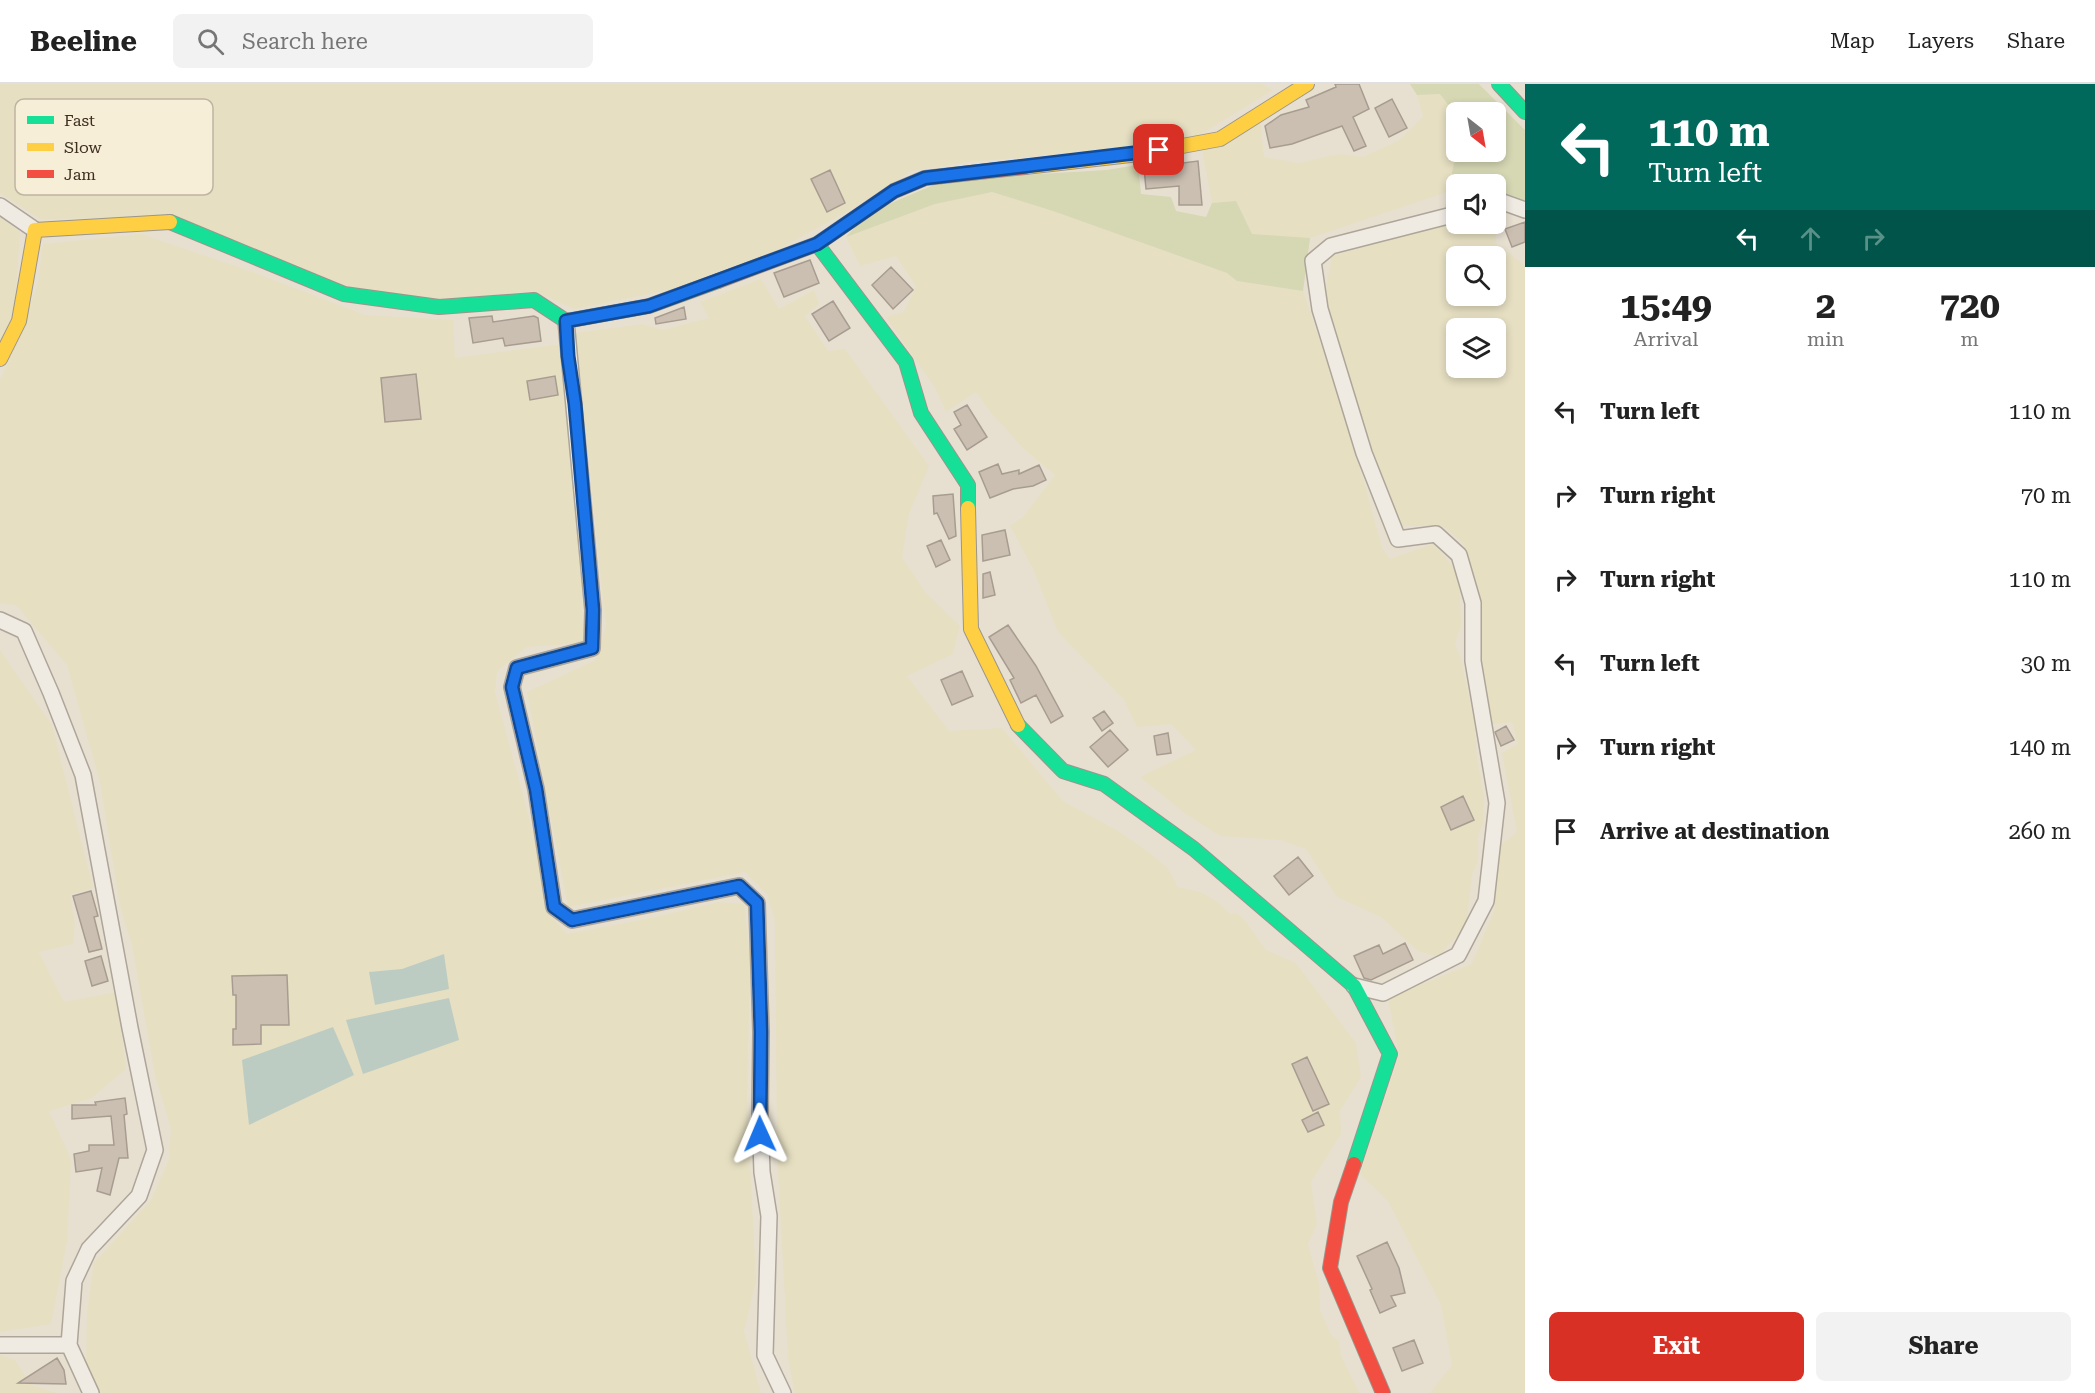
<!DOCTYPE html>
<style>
:root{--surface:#fff;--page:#f2f2f2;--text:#222;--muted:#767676;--line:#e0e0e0;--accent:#d93025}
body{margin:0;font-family:"Roboto Serif",serif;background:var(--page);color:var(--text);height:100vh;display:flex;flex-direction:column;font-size:22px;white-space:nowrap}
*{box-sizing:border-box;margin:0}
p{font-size:20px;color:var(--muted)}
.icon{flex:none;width:33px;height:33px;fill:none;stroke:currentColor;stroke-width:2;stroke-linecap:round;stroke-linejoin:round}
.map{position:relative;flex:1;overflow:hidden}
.details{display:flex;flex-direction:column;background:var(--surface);width:570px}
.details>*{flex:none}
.top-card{background:#00695c;color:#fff;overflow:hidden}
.needle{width:39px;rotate:149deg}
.buttons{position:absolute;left:1446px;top:18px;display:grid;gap:12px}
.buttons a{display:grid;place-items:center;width:60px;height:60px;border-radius:9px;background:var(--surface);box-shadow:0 3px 9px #0003;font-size:30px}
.pin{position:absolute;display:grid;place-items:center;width:51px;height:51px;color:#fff;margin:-26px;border-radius:12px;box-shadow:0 3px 9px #0006}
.me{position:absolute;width:66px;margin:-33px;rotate:359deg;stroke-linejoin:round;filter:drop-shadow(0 0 4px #0008)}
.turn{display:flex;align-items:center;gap:21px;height:126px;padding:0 24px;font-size:27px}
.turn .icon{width:78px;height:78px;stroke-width:2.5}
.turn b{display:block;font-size:42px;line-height:51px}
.lanes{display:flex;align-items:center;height:57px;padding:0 24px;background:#0003;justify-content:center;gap:30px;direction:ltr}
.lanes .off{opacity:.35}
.eta{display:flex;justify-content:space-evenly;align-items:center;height:102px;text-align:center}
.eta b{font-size:36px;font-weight:700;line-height:42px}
.button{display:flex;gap:12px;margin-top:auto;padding:12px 24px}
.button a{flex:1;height:69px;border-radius:9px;background:var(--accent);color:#fff;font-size:24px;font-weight:700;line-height:69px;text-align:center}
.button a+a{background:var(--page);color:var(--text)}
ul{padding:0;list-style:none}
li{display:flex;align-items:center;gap:18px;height:84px;padding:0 24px}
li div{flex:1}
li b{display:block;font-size:22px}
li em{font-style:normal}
header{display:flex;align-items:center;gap:36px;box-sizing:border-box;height:84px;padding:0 30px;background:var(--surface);border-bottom:2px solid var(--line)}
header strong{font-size:28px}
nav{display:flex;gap:33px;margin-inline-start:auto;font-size:21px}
.search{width:420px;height:54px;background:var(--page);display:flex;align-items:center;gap:15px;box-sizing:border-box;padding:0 21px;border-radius:9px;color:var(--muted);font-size:22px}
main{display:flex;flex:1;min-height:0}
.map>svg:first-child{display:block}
.farmland{fill:#e6dfc2;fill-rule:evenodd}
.green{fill:#d6d7b3}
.water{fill:#bcccc2}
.building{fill:#cbbfb2;stroke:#a89c90;stroke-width:1.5}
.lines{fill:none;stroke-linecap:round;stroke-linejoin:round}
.street-casing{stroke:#ada599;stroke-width:18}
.fast-casing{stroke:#9c958a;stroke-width:16}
.slow-casing{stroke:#9c958a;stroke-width:16}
.jam-casing{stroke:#9c958a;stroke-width:16}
.street{stroke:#efebe3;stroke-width:15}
.fast{stroke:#16e098;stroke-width:14}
.slow{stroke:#ffcf43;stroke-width:14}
.jam{stroke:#f24e42;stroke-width:14}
.route-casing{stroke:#114b97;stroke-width:15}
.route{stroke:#1a73e8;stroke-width:10}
.key{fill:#f7eed8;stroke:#bfb4a1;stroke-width:1.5}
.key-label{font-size:16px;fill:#3d2e20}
</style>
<header>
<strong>Beeline</strong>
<div class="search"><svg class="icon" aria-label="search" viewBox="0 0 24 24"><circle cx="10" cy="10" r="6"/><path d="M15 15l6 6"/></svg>Search here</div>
<nav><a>Map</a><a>Layers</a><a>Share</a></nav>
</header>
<main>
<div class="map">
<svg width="1525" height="1309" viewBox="0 0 1525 1309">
<rect width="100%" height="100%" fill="#e7e0d1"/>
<path class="farmland" d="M0,0h1262l11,6 -77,47 -110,15 -118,10 -56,9 -62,39 -86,47 -95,33 -95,19 -39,-18 -94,9 -95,-14 -174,-69 -132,2 -40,-26z
M1440,10l16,21v37h12l-13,6 -8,34 -137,46 -58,-4 -16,-33 -24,2 -10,-54 58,-29 4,37 35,6 40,-9 24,3 35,-16 25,-24 -6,-22z
M992,108l61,19 174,62 10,8 66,10 46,137 33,120 8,11 43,-15 26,29 2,52 -6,19 5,12 14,65 3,38 7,38 -1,26 -5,13v26l-6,12 -6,54 -18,17 -5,7 -8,4 -17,-5 -37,-34 -44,-20 -31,-48 -25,-9 -61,-4 -37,-24 -43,-35 56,-27 -25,-26 -34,3 -13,-27 -66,-68 -25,-63 -20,-38 -4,-5 14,-9 32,-42 -31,-26 -32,-35 -16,-22 -30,20 -11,-24 -49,-71 18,-5 12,-26 -20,-30 -36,10 -14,-29 89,-33z
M1496,129v30l29,23v1127h-95l22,-28 -11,-60 -53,-104 -28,-27 39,-118 -11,-58 84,-34 22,-53 7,-66 16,-13 -15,-79 16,-9 -6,-22 -21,2 -8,-50 -4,-68 -16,-63 -20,-17h-44l-53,-150 -22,-76 8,-44 124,-34 40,2zM1456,172h40v40h-40zM1456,244h40v40h-40z
M0,133l20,15 -6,86 -14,31z
M141,150l112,38 112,43 88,5 2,38 107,-14v27l11,40 8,129 2,103 -56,4 -30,24 -2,21 45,166 11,58 16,18 89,-17 63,-15 25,2 6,54 -3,146 9,177 -12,50 17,62h-662l-13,-21 1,-60 7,-49 57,-63 18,-40 2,-31 -16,-54 -23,-130 -12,-39 -20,-124 -33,-117 -51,-60 -16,-2v-223l12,-26 26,-71 5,-39zM443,870h1l-69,51 -6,-33 33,-3zM286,891v20h-53v-19zM236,918h53v23l-53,1zM233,945h28v15l-27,1z
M761,195l18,30 35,-19 5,14 -14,12 23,35 17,-2 84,117 -20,48 -7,43 23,35 35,34 -7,28 -46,22 42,55 53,-3 61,73 55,30 29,20 21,17 10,19 24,6 16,9 12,12 6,-1 7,5 23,32 30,13 60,80 5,34 -21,34 1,23 -30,48 6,42 -9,20 11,40 1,26 11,25 8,6 2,14 18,38h-564l-7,-35 -11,-210 -2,-227 -8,-27 -22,-22 -177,35 -41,-215 69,-32 10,-33 -30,-294 66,-9 21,6 46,-12 -9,-16z
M0,566l52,75 41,163 -23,7 5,29 -2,20 -34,8 25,50 52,-10 10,77 -34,29 -43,13 22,48 -4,82 -16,83 -51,8z
M0,1271l15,5 16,25 26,8h-57z"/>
<path class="green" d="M1410,0h69l46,46v71l-25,-7 -4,1v-11h-40v20l-11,3 10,-49 13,-6h28v-40h-40v3l-16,-21 -23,1z
M1138,81l3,29 30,3 5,14 30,6 6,-14 24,-2 16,33 58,4 -7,53 -66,-10 -10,-8 -174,-62 -61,-19 -57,12 -89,33 22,-24 68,-29 71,-8 99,-6z"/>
<path class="water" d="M444,870l5,35 -74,16 -6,-33 33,-3z
M449,914l10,42 -96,34 -17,-54z
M333,943l21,48 -105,50 -7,-65z"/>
<path class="building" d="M1335,0h24l10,25 -16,8 13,29 -12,5 -12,-25 -50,18 -22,4 -5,-22 16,-11 28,-8 -3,-7 30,-13z
M1392,15l15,29 -18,9 -14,-29z
M1198,77l4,44h-23v-19l-33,3 -2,-21z
M830,86l15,33 -18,9 -16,-33z
M1525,138v20l-13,5 -7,-18z
M810,176l9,23 -35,14 -10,-24z
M891,183l22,23 -20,19 -21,-24z
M833,217l17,27 -21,13 -17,-27z
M684,223l2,12 -30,5 -1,-6z
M492,232l1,6 41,-6 4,2 3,23 -36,5 -2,-8 -30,5 -4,-25z
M416,290l5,45 -36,3 -4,-44z
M555,292l3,19 -28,5 -3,-19z
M967,321l20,32 -20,13 -13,-21 7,-4 -7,-13z
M998,380l4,10 17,-4v4l20,-9 7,15 -13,6 -20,3 -23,9 -11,-26z
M953,410l3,42 -7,3 -12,-26 -3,1 -1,-18z
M1005,446l5,25 -27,6 -1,-26z
M941,456l9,20 -14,7 -9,-21z
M990,488l5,23 -12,3v-24z
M1008,541l28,41 27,50 -12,7 -15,-28 -15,8 -11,-23 4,-2 -25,-41z
M962,587l11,25 -21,9 -11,-25z
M1104,627l9,12 -11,8 -9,-13z
M1506,642l8,14 -13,6 -6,-14z
M1110,646l18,20 -20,17 -18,-20z
M1168,649l3,20 -14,2 -3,-19z
M1463,712l11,24 -23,10 -10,-23z
M1298,773l15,19 -24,19 -15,-19z
M91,807l7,25 -4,1 8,32 -13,3 -16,-56z
M1405,859l8,17 -42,20 -7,-2 -10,-22 25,-11 4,9z
M101,872l7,25 -16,5 -7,-25z
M287,891l2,50h-28v19l-28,1v-16h3v-34h-3l-1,-19z
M1307,973l22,47 -16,7 -21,-47z
M125,1014l2,16 -3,1 4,43h-9l-9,37 -13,-4 5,-23 -26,4 -2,-18 15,-3v-6h25l-3,-29 -39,3v-14h24l-1,-3z
M1318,1028l6,13 -16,7 -6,-12z
M1387,1158l12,26 6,25 -14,3 5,10 -16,7 -10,-23 2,-1 -15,-33z
M1414,1256l9,23 -21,8 -9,-23z
M57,1274l7,12 2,14 -48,-1z"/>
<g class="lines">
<defs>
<path id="street" d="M1496,118l4,-1 25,9
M0,122l35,24
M566,237l27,289 -1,38 -75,20 -5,19 24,102 18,118 18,13 167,-34 18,17 4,129 -1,82 2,58 7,44 -4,139 18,38
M0,536l24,11 27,62 32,82 47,253 25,122 -16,46 -50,53 -15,32 -5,64
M1354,902l29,7 75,-38 28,-54 11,-98 -24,-142v-58l-14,-48 -23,-21 -38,5 -34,-86 -44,-144 -7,-48 18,-15 125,-32
M0,1261h69l22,48"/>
<path id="fast" d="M1499,0l26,28
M170,138l174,72 95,13 95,-7 32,21 83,-15 69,-25
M817,160l89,118 15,51 47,72v23
M1018,641l45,46 41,13 90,65 160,137 36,68 -36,110"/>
<path id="slow" d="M1025,83l114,-13 81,-15 87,-55
M0,275l19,-38 16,-91 135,-8
M968,424l3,121 47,96"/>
<path id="jam" d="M718,197l99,-37 77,-53 31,-13 100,-11
M1354,1080l-13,38 -11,66 53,125"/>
</defs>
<use href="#street" class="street-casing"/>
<use href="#fast" class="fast-casing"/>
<use href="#slow" class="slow-casing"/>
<use href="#jam" class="jam-casing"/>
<use href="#street" class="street"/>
<use href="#fast" class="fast"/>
<use href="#slow" class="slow"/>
<use href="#jam" class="jam"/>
</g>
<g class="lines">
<defs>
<path id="route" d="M760,1050l1,-102 -4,-129 -18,-17 -167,34 -18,-13 -18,-118 -24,-102 5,-19 75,-20 1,-38 -18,-206 -7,-48 -2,-35 83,-15 168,-62 77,-53 31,-13 234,-28"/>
</defs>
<use href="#route" class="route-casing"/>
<use href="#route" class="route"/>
</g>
<rect x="15" y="15" width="198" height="96" rx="9" class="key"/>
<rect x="27" y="32" width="27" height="8" fill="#16e098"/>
<rect x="27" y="59" width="27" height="8" fill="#ffcf43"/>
<rect x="27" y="86" width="27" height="8" fill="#f24e42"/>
<g class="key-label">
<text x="64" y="42">Fast</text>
<text x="64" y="69">Slow</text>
<text x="64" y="96">Jam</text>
</g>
</svg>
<div class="buttons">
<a><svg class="needle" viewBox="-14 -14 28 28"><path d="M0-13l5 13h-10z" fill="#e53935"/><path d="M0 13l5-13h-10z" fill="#767676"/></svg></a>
<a><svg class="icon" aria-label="sound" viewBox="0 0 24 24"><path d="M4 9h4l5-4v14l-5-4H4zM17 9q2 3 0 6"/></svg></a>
<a><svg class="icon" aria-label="search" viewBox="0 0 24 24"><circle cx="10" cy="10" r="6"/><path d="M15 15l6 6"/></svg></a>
<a><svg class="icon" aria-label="layers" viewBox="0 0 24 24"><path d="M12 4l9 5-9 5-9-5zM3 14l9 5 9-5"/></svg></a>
</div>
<div class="pin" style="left:1159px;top:66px;background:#d93025"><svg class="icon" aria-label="arrive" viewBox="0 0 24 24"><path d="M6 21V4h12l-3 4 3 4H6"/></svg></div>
<svg class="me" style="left:760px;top:1050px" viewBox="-20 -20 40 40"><path d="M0-17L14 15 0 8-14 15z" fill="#1a73e8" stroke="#fff" stroke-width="4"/></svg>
</div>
<section class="details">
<div class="top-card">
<div class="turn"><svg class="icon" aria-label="left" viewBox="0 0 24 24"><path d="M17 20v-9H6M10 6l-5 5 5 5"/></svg><div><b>110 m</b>Turn left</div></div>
<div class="lanes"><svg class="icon" aria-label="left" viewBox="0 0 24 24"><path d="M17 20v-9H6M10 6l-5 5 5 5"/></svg><svg class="icon off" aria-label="ahead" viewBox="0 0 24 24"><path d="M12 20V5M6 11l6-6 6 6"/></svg><svg class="icon off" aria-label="right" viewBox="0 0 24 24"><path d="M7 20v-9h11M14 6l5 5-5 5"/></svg></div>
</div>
<div class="eta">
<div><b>15:49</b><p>Arrival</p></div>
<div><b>2</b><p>min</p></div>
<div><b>720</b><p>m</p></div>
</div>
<ul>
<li><svg class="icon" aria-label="left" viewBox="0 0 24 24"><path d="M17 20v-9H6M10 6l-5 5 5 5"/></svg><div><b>Turn left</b></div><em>110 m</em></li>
<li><svg class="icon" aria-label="right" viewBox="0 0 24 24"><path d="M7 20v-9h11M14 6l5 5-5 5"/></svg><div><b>Turn right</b></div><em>70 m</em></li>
<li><svg class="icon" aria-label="right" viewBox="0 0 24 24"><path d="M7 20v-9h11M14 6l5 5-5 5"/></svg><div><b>Turn right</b></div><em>110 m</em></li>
<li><svg class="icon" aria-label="left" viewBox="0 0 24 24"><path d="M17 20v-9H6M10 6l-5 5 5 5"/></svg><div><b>Turn left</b></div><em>30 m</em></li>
<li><svg class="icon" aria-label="right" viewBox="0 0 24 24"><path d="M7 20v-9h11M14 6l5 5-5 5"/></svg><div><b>Turn right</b></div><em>140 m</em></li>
<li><svg class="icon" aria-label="arrive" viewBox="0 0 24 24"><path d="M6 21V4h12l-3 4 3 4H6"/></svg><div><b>Arrive at destination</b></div><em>260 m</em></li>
</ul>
<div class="button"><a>Exit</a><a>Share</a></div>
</section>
</main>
